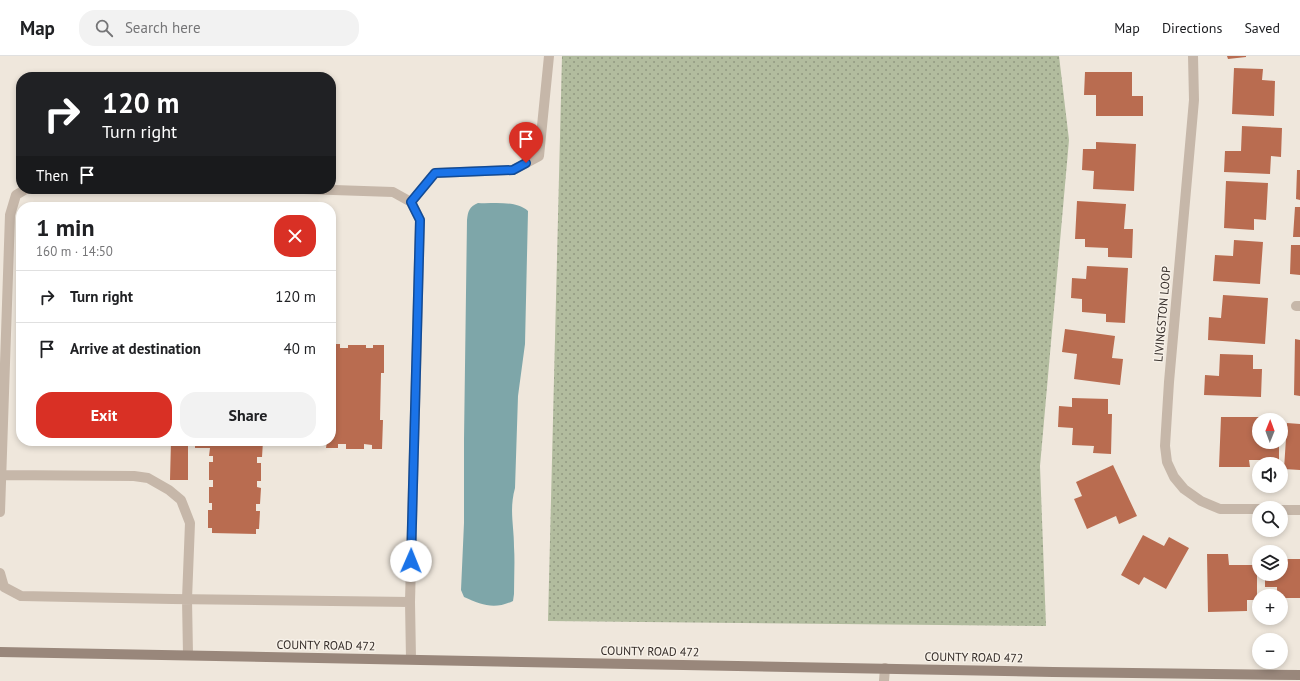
<!DOCTYPE html>
<meta charset="utf-8">
<style>
:root{--surface:#fff;--page:#f2f2f2;--text:#202124;--muted:#757577;--line:#e0e0e0;--accent:#d93025}
body{margin:0;font-family:"PT Sans",sans-serif;background:var(--page);color:var(--text);height:100vh;display:flex;flex-direction:column;font-size:15px;white-space:nowrap}
*{box-sizing:border-box;margin:0}
p{font-size:13px;color:var(--muted)}
.icon{flex:none;width:22px;height:22px;fill:none;stroke:currentColor;stroke-width:2;stroke-linecap:round;stroke-linejoin:round}
.map{position:relative;flex:1;overflow:hidden}
.panel{position:absolute;left:16px;top:146px;width:320px;height:244px;display:flex;flex-direction:column;background:var(--surface);border-radius:16px;box-shadow:0 2px 6px #0003}
.panel>*{flex:none}
.banner{position:absolute;left:16px;top:16px;width:320px;height:122px;border-radius:16px;box-shadow:0 2px 6px #0003;background:#202124;color:#fff;overflow:hidden}
.needle{width:26px;rotate:1deg}
.tools{position:absolute;left:1252px;top:357px;display:grid;gap:8px}
.tools a{display:grid;place-items:center;width:36px;height:36px;border-radius:50%;background:var(--surface);box-shadow:0 2px 6px #0003;font-size:20px}
.pin{position:absolute;display:grid;place-items:center;width:34px;height:34px;color:#fff;margin:-41px -17px;border-radius:50% 50% 50% 0;rotate:-45deg;box-shadow:0 0 4px #0007}
.pin .icon{rotate:45deg}
.me{position:absolute;width:44px;margin:-22px;rotate:1deg;stroke-linejoin:round;filter:drop-shadow(0 0 3px #0008)}
.turn{display:flex;align-items:center;gap:14px;height:84px;padding:0 20px;font-size:18px}
.turn .icon{width:52px;height:52px;stroke-width:2.5}
.turn b{display:block;font-size:28px;line-height:34px}
.then{display:flex;align-items:center;height:38px;padding:0 20px;background:#0003;gap:8px;font-size:15px}
.round{display:grid;place-items:center;flex:none;width:42px;height:42px;border-radius:16px;background:var(--page)}
.overview{display:flex;align-items:center;justify-content:space-between;height:68px;padding:0 20px}
h1{font-size:24px;font-weight:700;line-height:30px}
.primary-button{display:flex;gap:8px;margin-top:auto;padding:8px 20px}
.primary-button a{flex:1;height:46px;border-radius:16px;background:var(--accent);color:#fff;font-size:16px;font-weight:700;line-height:46px;text-align:center}
.primary-button a+a{background:var(--page);color:var(--text)}
ul{padding:0;list-style:none}
li{display:flex;align-items:center;gap:12px;height:52px;padding:0 20px;border-top:1px solid var(--line)}
li div{flex:1}
li b{display:block;font-size:15px}
li em{font-style:normal}
header{display:flex;align-items:center;gap:24px;box-sizing:border-box;height:56px;padding:0 20px;background:var(--surface);border-bottom:1px solid var(--line)}
header strong{font-size:19px}
nav{display:flex;gap:22px;margin-inline-start:auto;font-size:14px}
.search{width:280px;height:36px;background:var(--page);display:flex;align-items:center;gap:10px;box-sizing:border-box;padding:0 14px;border-radius:16px;color:var(--muted);font-size:15px}
.map>svg:first-child{display:block}
.grass{fill:url(#grass-dots)}
.water{fill:#7ea6a9}
.building{fill:#b96c50}
.lines{fill:none;stroke-linecap:round;stroke-linejoin:round}
.lane{stroke:#c6b7a9;stroke-width:10}
.street{stroke:#c6b7a9;stroke-width:10}
.secondary{stroke:#99877b;stroke-width:10}
.route-casing{stroke:#114b97;stroke-width:10}
.route{stroke:#1a73e8;stroke-width:7}
.labels{text-anchor:middle;dominant-baseline:central;stroke-width:3;stroke-linejoin:round;paint-order:stroke}
.street-label{font-size:12px;fill:#342c28;stroke:#f7f1e8}
</style>
<header>
<strong>Map</strong>
<div class="search"><svg class="icon" aria-label="search" viewBox="0 0 24 24"><circle cx="10" cy="10" r="6"/><path d="M15 15l6 6"/></svg>Search here</div>
<nav><a>Map</a><a>Directions</a><a>Saved</a></nav>
</header>
<div class="map">
<svg width="1300" height="625" viewBox="0 0 1300 625">
<defs>
<pattern id="grass-dots" width="8" height="8" patternUnits="userSpaceOnUse"><rect width="8" height="8" fill="#b2bc9e"/><path d="M2 2h.1M6 6h.1" fill="none" stroke="#929981" stroke-width="1.8" stroke-linecap="round"/></pattern>
</defs>
<rect width="100%" height="100%" fill="#efe7dc"/>
<path class="grass" d="M562,0h497l10,84 -29,326 6,160 -498,-5z"/>
<path class="water" d="M478,147c15,1 38,-3 50,8l-3,133 -7,52 -3,92c-6,22 -1,37 -1,59 1,15 0,31 0,47l-1,7c-19,9 -31,4 -49,-4l-3,-7 3,-67v-84l3,-219c1,-9 2,-13 11,-17z"/>
<path class="building" d="M1227,0h19v1l-18,2z
M1234,12l29,1 -1,11 13,1 -1,35 -42,-2z
M1085,16h47v24h11v20h-47v-21h-12z
M1242,70l40,2 -1,29 -10,-1 -1,18 -46,-2 1,-21h16z
M1096,86l40,2 -2,47 -41,-2 1,-18 -12,-1 1,-21h13z
M1297,114h3v30l-4,-1z
M1226,125l42,2 -2,37 -12,-1v11l-30,-2z
M1077,145l49,3 -2,25h9l-1,29 -24,-1v-9l-23,-1v-8h-10z
M1295,151h5v30h-7z
M1234,184l29,2 -3,42 -47,-3 2,-26 18,1z
M1291,189h9v30l-10,-1z
M1087,210l41,2 -3,55 -19,-1v-8l-24,-2v-13l-11,-1 1,-20 14,1z
M1223,239l45,3 -3,46 -57,-4 1,-23 12,1z
M1065,273l50,7 -3,22 11,1 -3,26 -46,-6 3,-25 -15,-2z
M1295,283l5,1v56l-6,-1z
M331,288h9v4h8v-3h18v3h7v-3h11v28h-3l-1,47h3l-1,29h-10v-4l-8,-1v5h-18v-5h-8v4h-12l1,-7h4z
M1220,298l33,1v14h9l-1,28 -57,-2 1,-20 14,1z
M1072,342l36,1v15h4l-1,40 -18,-1 1,-7 -22,-1 1,-17 -15,-1 1,-21 13,1z
M1221,361h59v3h-21v22h20v18h-30l1,7h-31z
M1287,367l13,1v46l-16,-1z
M171,385h17v39h-18z
M195,385h68l-1,16h-5v6h4v18h-4v6l4,1 -1,16h-4v7h4l-1,18h-3v5l-44,-1v-5h-4v-18h4v-7h-3v-16h4v-7h-4v-18h4v-6h-4l1,-8h-15z
M1113,409l24,51 -18,8 -3,-8 -29,13 -13,-30 8,-3 -6,-14z
M1143,479l21,11 5,-9 20,11 -23,41 -22,-12 -5,8 -18,-10z
M1207,498h21l1,11h28v35h-10v11l-39,1z
M1281,503h19v39h-19v-2h-4v-9h-12v-13h16z"/>
<g class="lines">
<path class="lane" d="M304,133l89,3 18,10 9,18 -10,382 1,57
M411,146l24,-29 78,-3 26,-14 10,-100
M2,419l132,1 14,2 21,12 12,10 9,23 -3,76 1,56
M0,456l10,-297 6,-20 10,-6
M0,517l4,14 17,9 151,3 238,3"/>
<path class="street" d="M1193,0l1,44 -25,282 -4,64 2,16 7,15 10,12 17,12 19,8h39
M1296,250h4
M1281,454h19
M884,625l1,-13"/>
<path class="secondary" d="M0,596l1053,20 247,3"/>
</g>
<g class="lines">
<defs>
<path id="route" d="M411,505l9,-341 -9,-18 24,-29 78,-3 13,-7"/>
</defs>
<use href="#route" class="route-casing"/>
<use href="#route" class="route"/>
</g>
<g class="labels">
<g class="street-label">
<text transform="translate(1162 258) rotate(-85)">LIVINGSTON LOOP</text>
<text transform="translate(326 589) rotate(1)">COUNTY ROAD 472</text>
<text transform="translate(650 595) rotate(1)">COUNTY ROAD 472</text>
<text transform="translate(974 601) rotate(1)">COUNTY ROAD 472</text>
</g>
</g>
</svg>
<div class="tools">
<a><svg class="needle" viewBox="-14 -14 28 28"><path d="M0-13l5 13h-10z" fill="#e53935"/><path d="M0 13l5-13h-10z" fill="#757577"/></svg></a>
<a><svg class="icon" aria-label="sound" viewBox="0 0 24 24"><path d="M4 9h4l5-4v14l-5-4H4zM17 9q2 3 0 6"/></svg></a>
<a><svg class="icon" aria-label="search" viewBox="0 0 24 24"><circle cx="10" cy="10" r="6"/><path d="M15 15l6 6"/></svg></a>
<a><svg class="icon" aria-label="layers" viewBox="0 0 24 24"><path d="M12 4l9 5-9 5-9-5zM3 14l9 5 9-5"/></svg></a>
<a>+</a>
<a>−</a>
</div>
<div class="pin" style="left:526px;top:107px;background:#d93025"><svg class="icon" aria-label="arrive" viewBox="0 0 24 24"><path d="M6 21V4h12l-3 4 3 4H6"/></svg></div>
<svg class="me" style="left:411px;top:505px" viewBox="-20 -20 40 40"><circle r="19" fill="#fff"/><path d="M0-13L10 11 0 6-10 11z" fill="#1a73e8"/></svg>
<div class="banner">
<div class="turn"><svg class="icon" aria-label="right" viewBox="0 0 24 24"><path d="M7 20v-9h11M14 6l5 5-5 5"/></svg><div><b>120 m</b>Turn right</div></div>
<div class="then">Then<svg class="icon" aria-label="arrive" viewBox="0 0 24 24"><path d="M6 21V4h12l-3 4 3 4H6"/></svg></div>
</div>
<section class="panel">
<div class="overview"><div><h1>1 min</h1><p>160 m · 14:50</p></div><a class="round" style="background:#d93025;color:#fff"><svg class="icon" aria-label="close" viewBox="0 0 24 24"><path d="M6 6l12 12M18 6L6 18"/></svg></a></div>
<ul>
<li><svg class="icon" aria-label="right" viewBox="0 0 24 24"><path d="M7 20v-9h11M14 6l5 5-5 5"/></svg><div><b>Turn right</b></div><em>120 m</em></li>
<li><svg class="icon" aria-label="arrive" viewBox="0 0 24 24"><path d="M6 21V4h12l-3 4 3 4H6"/></svg><div><b>Arrive at destination</b></div><em>40 m</em></li>
</ul>
<div class="primary-button"><a>Exit</a><a>Share</a></div>
</section>
</div>
